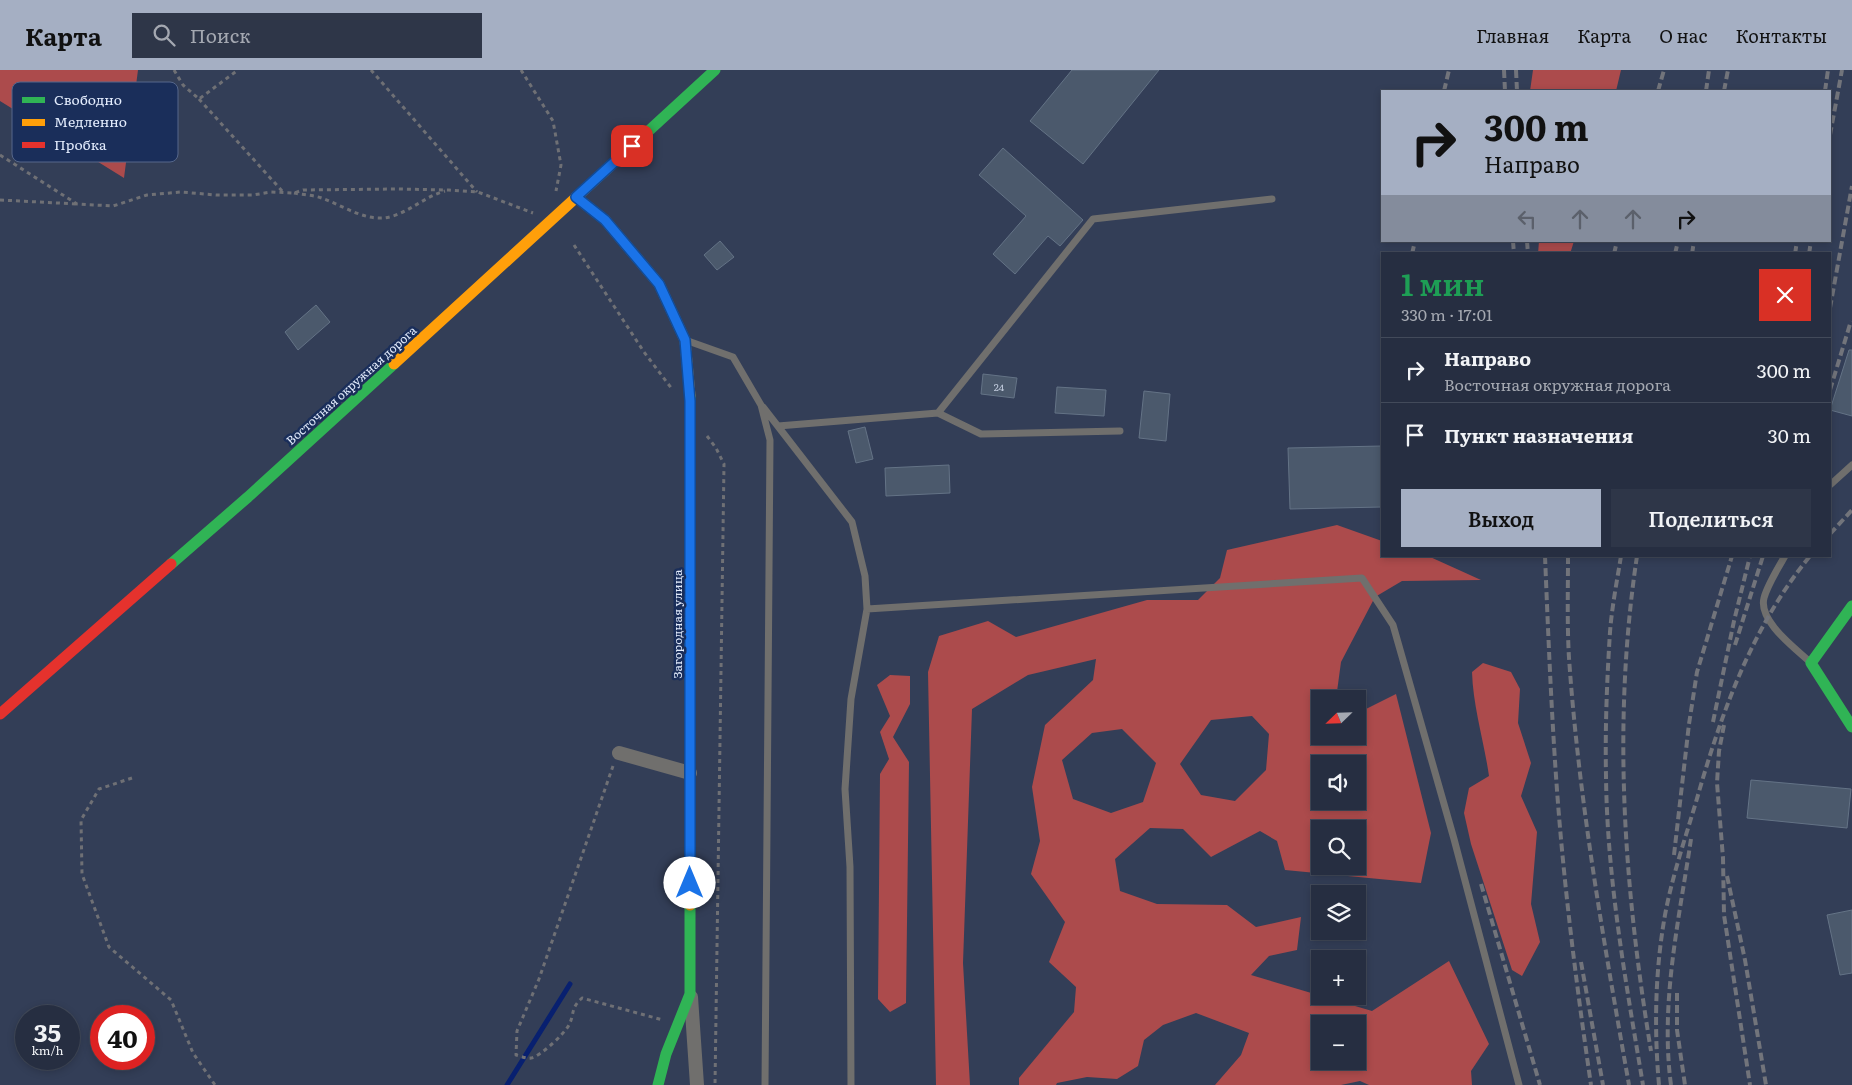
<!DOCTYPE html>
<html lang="ru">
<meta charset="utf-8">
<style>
:root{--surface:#262e41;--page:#2e3648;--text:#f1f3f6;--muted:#a4a8b1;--line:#424a5a;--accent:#a5afc3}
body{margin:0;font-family:Literata,serif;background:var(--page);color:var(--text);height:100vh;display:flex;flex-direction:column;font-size:19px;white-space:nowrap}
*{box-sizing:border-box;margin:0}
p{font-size:16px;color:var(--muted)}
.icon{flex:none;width:28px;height:28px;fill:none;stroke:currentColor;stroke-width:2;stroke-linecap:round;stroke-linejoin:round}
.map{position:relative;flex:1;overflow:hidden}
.details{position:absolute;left:1381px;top:182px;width:450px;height:305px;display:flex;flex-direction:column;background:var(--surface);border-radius:0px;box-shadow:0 2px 8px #0003,0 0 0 1px var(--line)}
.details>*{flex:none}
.banner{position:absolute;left:1381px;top:20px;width:450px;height:152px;border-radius:0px;box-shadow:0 2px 8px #0003,0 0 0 1px var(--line);background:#a5afc3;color:#111;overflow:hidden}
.needle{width:32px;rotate:247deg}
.controls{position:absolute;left:1311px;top:620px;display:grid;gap:10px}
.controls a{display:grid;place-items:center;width:55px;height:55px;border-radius:0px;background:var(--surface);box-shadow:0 2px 8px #0003,0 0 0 1px var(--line);font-size:25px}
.speed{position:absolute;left:15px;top:935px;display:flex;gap:10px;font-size:25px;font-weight:700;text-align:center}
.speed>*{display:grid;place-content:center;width:65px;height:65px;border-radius:50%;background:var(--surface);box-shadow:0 2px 8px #0003,0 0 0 1px var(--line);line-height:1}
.speed small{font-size:12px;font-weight:400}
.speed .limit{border:8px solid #d22;background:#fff;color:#111}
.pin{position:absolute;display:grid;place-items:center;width:42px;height:42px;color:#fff;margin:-21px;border-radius:10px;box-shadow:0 2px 8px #0006}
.me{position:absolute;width:55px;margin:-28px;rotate:0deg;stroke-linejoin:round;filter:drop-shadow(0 0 4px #0008)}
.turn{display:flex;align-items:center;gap:18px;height:105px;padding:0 20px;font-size:22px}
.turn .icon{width:65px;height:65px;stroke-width:2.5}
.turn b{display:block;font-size:35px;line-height:42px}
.lanes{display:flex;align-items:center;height:48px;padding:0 20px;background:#0003;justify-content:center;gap:25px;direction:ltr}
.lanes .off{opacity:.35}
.round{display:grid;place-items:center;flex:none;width:52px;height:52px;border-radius:0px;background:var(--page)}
.summary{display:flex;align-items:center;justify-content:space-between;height:85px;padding:0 20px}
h1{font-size:30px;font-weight:600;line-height:38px;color:#1e9e55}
.cta{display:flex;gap:10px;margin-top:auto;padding:10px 20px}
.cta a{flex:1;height:58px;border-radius:0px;background:var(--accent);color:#111;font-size:20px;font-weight:600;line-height:58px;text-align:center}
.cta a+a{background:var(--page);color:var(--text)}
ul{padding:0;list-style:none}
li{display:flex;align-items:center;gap:15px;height:65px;padding:0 20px;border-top:1px solid var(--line)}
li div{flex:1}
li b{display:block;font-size:19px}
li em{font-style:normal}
header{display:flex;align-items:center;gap:30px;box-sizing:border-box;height:70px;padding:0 25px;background:var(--accent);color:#111}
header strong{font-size:24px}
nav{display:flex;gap:28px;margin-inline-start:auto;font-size:18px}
.search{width:350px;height:45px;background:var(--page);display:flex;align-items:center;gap:12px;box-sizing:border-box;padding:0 18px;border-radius:0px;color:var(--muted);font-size:19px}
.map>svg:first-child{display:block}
.forest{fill:#ac4b4c;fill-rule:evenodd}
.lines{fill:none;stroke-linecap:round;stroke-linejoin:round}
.stream{stroke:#082070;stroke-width:5}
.building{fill:#4b596c;stroke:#647386}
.path{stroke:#6f7075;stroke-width:3;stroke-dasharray:4 4;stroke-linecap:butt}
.lane{stroke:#706f6d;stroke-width:7}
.street{stroke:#706f6d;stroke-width:14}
.fast{stroke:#30b455;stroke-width:11}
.slow{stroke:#ff9f0a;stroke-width:11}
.jam{stroke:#e5322d;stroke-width:11}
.rail{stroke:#72747b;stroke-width:4;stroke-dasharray:8 4;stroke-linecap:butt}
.route-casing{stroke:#114b97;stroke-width:12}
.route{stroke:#1a73e8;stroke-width:9}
.labels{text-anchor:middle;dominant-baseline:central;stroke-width:5;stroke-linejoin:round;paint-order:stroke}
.number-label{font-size:10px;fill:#bdc7d9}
.street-label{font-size:12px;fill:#e3ecfd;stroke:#1a2e5a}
.key{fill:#1a2e5a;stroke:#56678b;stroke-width:1}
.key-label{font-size:14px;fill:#e3ecfd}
</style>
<header>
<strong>Карта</strong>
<div class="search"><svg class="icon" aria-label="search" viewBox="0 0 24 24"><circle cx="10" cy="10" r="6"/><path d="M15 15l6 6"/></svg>Поиск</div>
<nav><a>Главная</a><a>Карта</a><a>О нас</a><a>Контакты</a></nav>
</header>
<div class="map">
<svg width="1852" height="1015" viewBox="0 0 1852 1015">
<rect width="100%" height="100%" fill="#333e57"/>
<path class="forest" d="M0,0h138l-14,108 -124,-77z
M1533,0h88l-5,21h-86z
M1539,171h35l-4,13h-32z
M1337,455l45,16v15h46l53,24 -79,1 -27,16 -34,65 -5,37h-16v37h38v-23l38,-19 35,139 -10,50 -136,-13 -8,-29 -17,-10 -49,26 -28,-28 -33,-1 -35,31 5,32 37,13 70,1 29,22 45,-10 -4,33 -28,6 -18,19 121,36 77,-50 40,83 -18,27 1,14h-103l-9,-4 -19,4h-126l26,-30 8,-22 -53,-20 -33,12 -19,15 -6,26 -21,13 -30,-2 -30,6 -1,2h-37v-7l55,-66 2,-25 -27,-25 16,-40 -34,-48 9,-33 -8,-54 13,-62 48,-45 3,-21 -68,16 -56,34 -9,254 7,122h-34l-8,-413 11,-36 49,-15 28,16 131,-37h51l22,-22 7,-28zM1252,646l17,18 -3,36 -31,31 -34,-6 -21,-31 31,-44zM1122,659l34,34 -13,39 -32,11 -38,-14 -11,-39 30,-27zM1320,694h38v37h-38zM1320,759h38v37h-38zM1320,954h38v37h-38z
M1483,593l28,9 9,17 -2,34 13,40 -10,33 16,36 -6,72 9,38 -18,34 -10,-6 -41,-126 -7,-31 5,-25 20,-12c-5,-35 -16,-69 -17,-104z
M890,605l20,1v28l-17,33 16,25 -3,241 -16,9 -12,-13 2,-225 9,-15 -9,-27 10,-16 -13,-31z"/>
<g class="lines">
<path class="stream" d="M507,1015l63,-101"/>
</g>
<path class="building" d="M1072,0h87l-76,94 -53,-43z
M1003,78l80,72 -23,26 -12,-10 -33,38 -22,-20 33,-38 -47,-41z
M720,171l14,16 -17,13 -13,-15z
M316,235l14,17 -32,28 -13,-18z
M1849,280h3v66l-22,-6z
M983,304l34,4 -3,20 -33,-4z
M1057,317l49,3 -2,26 -49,-3z
M1144,321l26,3 -4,47 -27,-3z
M865,357l8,32 -17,4 -8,-32z
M1382,376v61l-92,2 -2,-61z
M949,395l1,28 -64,3 -1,-28z
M1751,710l100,9 -4,39 -100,-10z
M1852,840v63l-12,2 -13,-60z"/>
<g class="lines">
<path class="path" d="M174,0l9,15 16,14 39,-29
M371,0l106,122
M521,0l32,51 8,44 -5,26
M199,29l84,93
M0,85l77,49 36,2 34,-11 34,-3 35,3h37l18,-3 23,1 9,-3 94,-1 52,1 29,2 55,21
M294,123c10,2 21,2 30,6 22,8 45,25 69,17 19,-6 33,-20 52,-25
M0,130l77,4
M574,175l70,107 28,37
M707,366l9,12 8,16 -9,621
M613,696l-74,213 -22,52 -1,24c5,1 10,4 15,3 10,-2 33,-24 38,-33 6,-12 1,-16 13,-27l81,22
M132,708l-33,11 -18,31 1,54 27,73 62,53 22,53 22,32"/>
<path class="lane" d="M688,271l45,16 28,48 9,35 -5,645
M763,337l89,115 13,54 2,33 -16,90 -6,90 5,78 1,218
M938,343l43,21 139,-3
M778,356l160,-13 155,-194 179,-20
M1830,415l22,-20
M1785,486c-7,12 -18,30 -21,42 -6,23 31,50 46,64
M867,539l495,-31 31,47 61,214 65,246"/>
<path class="street" d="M619,683l71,20
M691,927l6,88"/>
<path class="fast" d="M617,90l98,-90
M690,326v304
M171,494l77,-67 146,-133
M1852,536l-41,57 41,64
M658,1015l8,-31 24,-60v-89"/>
<path class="slow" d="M576,127l29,23 54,64 26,56 5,56
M394,294l223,-204
M690,630v205"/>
<path class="jam" d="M0,644l171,-150"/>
<path class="rail" d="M1504,0l1,21
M1516,0l1,21
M1444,21l5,-21
M1658,21l6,-21
M1706,21l3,-21
M1724,21l4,-21
M1825,21l3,-21
M1830,65l12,-65
M1513,171l1,13
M1527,171l1,13
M1412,184l3,-13
M1614,184l3,-13
M1675,184l3,-13
M1692,184l2,-13
M1795,184l2,-13
M1809,184l2,-13
M1830,238l22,-122
M1830,320l21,-69
M1830,464l22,-24
M1545,486c3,74 6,147 11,220 7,103 20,206 35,309
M1568,486c0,34 -1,69 1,102 10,144 35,285 60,427
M1621,486c-4,25 -9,50 -11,76 -3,47 -5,96 -4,144 1,103 20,207 37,309
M1637,486c-25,166 -13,331 14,495
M1735,575l28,-89
M1713,652l21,-101 16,-65
M1724,655l-5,26 -2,32 6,75 1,57 26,170
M1674,785l15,-131 8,-52 35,-116
M1727,806l18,84 21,125
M1481,814l59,201
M1581,892l22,123
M1677,923v37l8,55
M1659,1015c-5,-56 -4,-114 6,-170 7,-38 20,-76 31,-113 25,-88 55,-174 114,-246
M1671,1015c-11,-82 8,-165 20,-246"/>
</g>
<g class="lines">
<defs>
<path id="route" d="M632,76l-56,51 29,23 54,64 26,56 5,61v482"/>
</defs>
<use href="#route" class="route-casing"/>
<use href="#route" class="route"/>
</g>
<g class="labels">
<g class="number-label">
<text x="999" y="316">24</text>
</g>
<g class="street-label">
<text transform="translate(351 315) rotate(-42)">Восточная окружная дорога</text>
<text transform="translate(677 554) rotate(-90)">Загородная улица</text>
</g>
</g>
<rect x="12" y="12" width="166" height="80" rx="8" class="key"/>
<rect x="22" y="27" width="23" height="6" fill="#30b455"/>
<rect x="22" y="49" width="23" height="7" fill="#ff9f0a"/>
<rect x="22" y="72" width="23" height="6" fill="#e5322d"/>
<g class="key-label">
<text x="54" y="35">Свободно</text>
<text x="54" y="57">Медленно</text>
<text x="54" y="80">Пробка</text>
</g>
</svg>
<div class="controls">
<a><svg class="needle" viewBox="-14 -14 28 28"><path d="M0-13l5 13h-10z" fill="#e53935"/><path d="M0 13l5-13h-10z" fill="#a4a8b1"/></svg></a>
<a><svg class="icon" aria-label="sound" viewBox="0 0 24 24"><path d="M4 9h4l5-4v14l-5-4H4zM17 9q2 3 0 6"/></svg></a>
<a><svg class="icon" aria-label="search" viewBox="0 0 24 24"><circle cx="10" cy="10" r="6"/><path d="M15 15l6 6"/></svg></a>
<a><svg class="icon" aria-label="layers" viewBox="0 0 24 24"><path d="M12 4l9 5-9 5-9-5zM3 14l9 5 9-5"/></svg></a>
<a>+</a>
<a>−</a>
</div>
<div class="speed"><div>35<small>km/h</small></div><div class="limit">40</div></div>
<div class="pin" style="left:632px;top:76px;background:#d93025"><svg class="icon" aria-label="arrive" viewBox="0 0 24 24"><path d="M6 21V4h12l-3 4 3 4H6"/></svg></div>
<svg class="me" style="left:690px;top:813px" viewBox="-20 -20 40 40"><circle r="19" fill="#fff"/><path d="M0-13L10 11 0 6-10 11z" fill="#1a73e8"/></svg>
<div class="banner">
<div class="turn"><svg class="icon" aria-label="right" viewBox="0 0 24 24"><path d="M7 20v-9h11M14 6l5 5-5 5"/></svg><div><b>300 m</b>Направо</div></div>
<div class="lanes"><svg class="icon off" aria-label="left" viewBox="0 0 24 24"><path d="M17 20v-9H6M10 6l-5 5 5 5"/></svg><svg class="icon off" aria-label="ahead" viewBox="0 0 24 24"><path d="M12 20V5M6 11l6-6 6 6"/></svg><svg class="icon off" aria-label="ahead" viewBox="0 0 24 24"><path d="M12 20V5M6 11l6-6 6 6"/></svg><svg class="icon" aria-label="right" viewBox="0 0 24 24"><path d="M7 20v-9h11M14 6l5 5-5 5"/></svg></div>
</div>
<section class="details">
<div class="summary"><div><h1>1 мин</h1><p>330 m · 17:01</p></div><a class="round" style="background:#d93025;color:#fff"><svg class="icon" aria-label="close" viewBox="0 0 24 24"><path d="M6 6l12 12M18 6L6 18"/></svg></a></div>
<ul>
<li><svg class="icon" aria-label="right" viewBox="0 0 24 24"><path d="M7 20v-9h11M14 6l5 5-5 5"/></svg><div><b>Направо</b><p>Восточная окружная дорога</p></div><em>300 m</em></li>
<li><svg class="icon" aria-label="arrive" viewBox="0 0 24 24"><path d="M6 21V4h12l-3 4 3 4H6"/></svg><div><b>Пункт назначения</b></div><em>30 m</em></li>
</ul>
<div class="cta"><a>Выход</a><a>Поделиться</a></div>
</section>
</div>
